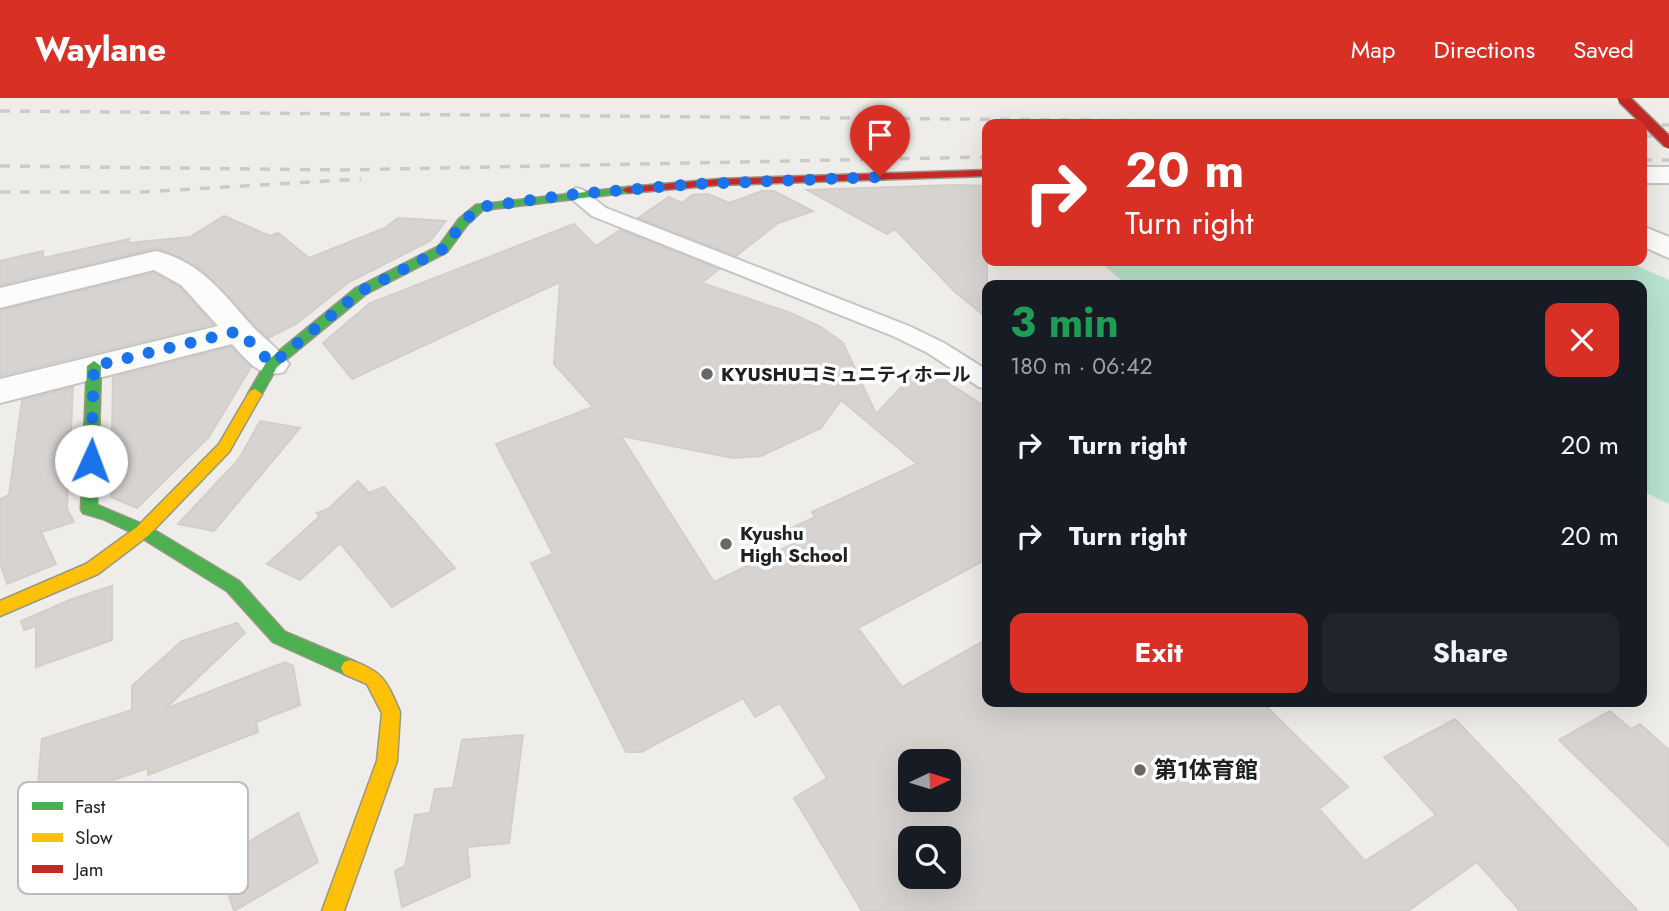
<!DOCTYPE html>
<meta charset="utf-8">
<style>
:root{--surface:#171b24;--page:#20242c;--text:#f1f3f6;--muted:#9ea1a6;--accent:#d93025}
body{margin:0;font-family:Jost,"Noto Sans JP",sans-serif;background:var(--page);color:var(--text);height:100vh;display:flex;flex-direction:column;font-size:26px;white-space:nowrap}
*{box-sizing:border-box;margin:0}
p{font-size:23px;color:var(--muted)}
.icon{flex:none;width:38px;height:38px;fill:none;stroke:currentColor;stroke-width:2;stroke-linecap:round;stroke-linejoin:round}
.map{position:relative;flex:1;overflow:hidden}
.sheet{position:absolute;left:982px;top:182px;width:665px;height:427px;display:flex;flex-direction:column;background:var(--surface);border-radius:14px;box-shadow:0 7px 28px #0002}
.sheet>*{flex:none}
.top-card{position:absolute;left:982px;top:21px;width:665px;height:147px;border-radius:14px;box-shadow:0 7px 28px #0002;background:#d93025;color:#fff;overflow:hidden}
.needle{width:46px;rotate:86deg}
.tools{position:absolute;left:898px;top:651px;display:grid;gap:14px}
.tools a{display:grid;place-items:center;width:63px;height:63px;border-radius:14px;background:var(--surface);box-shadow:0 7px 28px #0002;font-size:35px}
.pin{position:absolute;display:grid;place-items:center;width:60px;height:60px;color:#fff;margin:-72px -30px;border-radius:50% 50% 50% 0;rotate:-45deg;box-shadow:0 0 7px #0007}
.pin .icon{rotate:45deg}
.me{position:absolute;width:77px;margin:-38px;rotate:2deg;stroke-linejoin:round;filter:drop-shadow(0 0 5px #0008)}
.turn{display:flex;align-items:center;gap:24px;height:147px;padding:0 28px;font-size:32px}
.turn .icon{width:91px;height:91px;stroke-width:2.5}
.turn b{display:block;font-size:49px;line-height:60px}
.round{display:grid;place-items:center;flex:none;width:74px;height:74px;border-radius:14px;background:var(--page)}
.headline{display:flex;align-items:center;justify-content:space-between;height:119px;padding:0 28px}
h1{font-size:42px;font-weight:700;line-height:52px;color:#1e9e55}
.primary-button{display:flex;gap:14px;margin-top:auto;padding:14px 28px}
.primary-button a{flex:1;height:80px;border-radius:14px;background:var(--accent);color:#fff;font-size:28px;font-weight:700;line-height:80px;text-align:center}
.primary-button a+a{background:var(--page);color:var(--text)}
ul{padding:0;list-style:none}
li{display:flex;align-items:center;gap:21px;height:91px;padding:0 28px}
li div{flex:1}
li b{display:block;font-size:26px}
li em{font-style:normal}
header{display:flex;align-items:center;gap:42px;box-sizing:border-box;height:98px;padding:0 35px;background:var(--accent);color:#fff}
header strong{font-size:33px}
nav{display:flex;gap:38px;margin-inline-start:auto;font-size:24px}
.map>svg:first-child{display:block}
.pitch{fill:#b8e3cf}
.building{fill:#d6d3d1;stroke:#d2cfcb;stroke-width:2;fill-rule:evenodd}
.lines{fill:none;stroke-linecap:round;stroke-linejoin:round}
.lane-casing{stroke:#c6c5c4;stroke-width:4}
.street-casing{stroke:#c6c5c4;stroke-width:4}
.fast-casing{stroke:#989882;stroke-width:3}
.slow-casing{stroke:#989882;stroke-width:3}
.jam-casing{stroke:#989882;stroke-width:3}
.lane{fill:#fdfcfc;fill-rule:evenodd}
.street{fill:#fdfcfc;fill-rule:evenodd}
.fast{fill:#4caf50;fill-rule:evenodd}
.slow{fill:#ffc107;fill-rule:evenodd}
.jam{fill:#c62828;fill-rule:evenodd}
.rail{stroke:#cbcbcb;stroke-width:3.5;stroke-dasharray:10 10;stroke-linecap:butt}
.jam-bridge-casing{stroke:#989882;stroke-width:14;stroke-linecap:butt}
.jam-bridge{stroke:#c62828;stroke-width:11}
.route{stroke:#1a73e8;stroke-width:12;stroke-dasharray:0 21.6}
.poi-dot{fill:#696867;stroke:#fff;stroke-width:2.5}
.labels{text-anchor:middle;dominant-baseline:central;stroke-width:7;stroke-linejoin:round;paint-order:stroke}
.poi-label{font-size:19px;font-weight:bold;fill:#212121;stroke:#fff;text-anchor:start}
.near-poi-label{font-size:23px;font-weight:bold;fill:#212121;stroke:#fff;text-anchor:start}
.key{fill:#fff;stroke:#bcbcbc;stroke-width:2}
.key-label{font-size:19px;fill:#212121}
</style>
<header>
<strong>Waylane</strong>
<nav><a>Map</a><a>Directions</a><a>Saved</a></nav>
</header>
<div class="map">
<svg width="1669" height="813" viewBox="0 0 1669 813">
<rect width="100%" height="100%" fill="#efedea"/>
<path class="pitch" d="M1099,163h527l43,19v224l-27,-13v-206h-515z"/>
<path class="building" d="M955,87l32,1v132l-32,-26 -60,-63 -8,5 -80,-44z
M762,93h12l39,20 -35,12 -42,33 -98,-38 31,-21 13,6 10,-8 16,-1 21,9z
M224,118l46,20 8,-3 31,25 76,-30 13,-10 48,3 -16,20 -81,41 -53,42 -28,14 -67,-69 -28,-15 -16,-6 -157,37v-24l43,-10v7l86,-19 -1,4 62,-6z
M574,126l22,22 24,-16 99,39 -17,14 89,30 30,14 22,16 33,71 46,-49 65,43v151l-129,69 44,59 85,-48v63h275l86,85 -29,22 46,52 71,-46 -52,-58 71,-38 183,192h-118l-43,-49 -69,49h-546l-68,-113 33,-20 -47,-75 -25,14 -12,-19 -102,54h-15l-95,-189 22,-9 -57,-110 97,-37 -39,-43 6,-82 -208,97 -29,-36 47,-40zM841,302l76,64 -105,48 3,5 -28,13 10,12 -83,40 -93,-146 112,22 28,-2 60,-28zM910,663h38v39h-38zM910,740h38v39h-38z
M154,175l25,14 34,37 -213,52v-66z
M231,249l20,20 -42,70 -72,71 -26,-11 2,-120z
M73,289l-6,122 7,13 -33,10 15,32 -49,20 -7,-21v-64l9,-4 13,-95z
M260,323l40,7 -86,103 -36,-7 61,-65z
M358,383l11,12 15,-6 71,81 -63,39 -52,-64 -40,37 -33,-16 52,-47 -2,-4 11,-4z
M112,488v54l-76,27v-41l-12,4 -3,-9 51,-22z
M237,525l8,10 -80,76 120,-47 8,4 7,39 -44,17 2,10 -110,43v-7l-112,39 6,-68 90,-29v-24l50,-45z
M1610,613l21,18 9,-5 29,26v96l-110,-106z
M523,637l-14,108 -42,4 3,30 -68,30 -7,-36 10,-5 10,-51 15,-2 5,-24 18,-1 9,-48z
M298,715l20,49 -84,49 -17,-51z"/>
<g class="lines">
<defs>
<path id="lane" d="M576,90l7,2 23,18 303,118 35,17 43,27v19l-8,-2 -51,-34 -35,-17 -301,-120 -26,-22z"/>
<path id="street" d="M1642,69h27v16h-27z
M1642,128l27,11v21l-27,-12z
M156,153c46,11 68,44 98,77 12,12 26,22 35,36l-5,8c-24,7 -36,-11 -52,-28l-232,59v-24l218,-53 -37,-41 -27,-15 -154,38v-20z"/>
<path id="fast" d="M628,89l6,3 -2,2 -149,18 -16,15 -20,27 -81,42 -89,73 -17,30 -5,2 -7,-5 19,-33 89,-73 83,-42 20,-27 17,-14z
M94,263l7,5 -4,139 52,22 90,54 46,51 71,30 3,6 -3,6 -6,2 -6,-2 -71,-32 -46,-51 -90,-56 -34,-16 -20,-6 -2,-4 6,-143z"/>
<path id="slow" d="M255,291l7,5 -33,58 -80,83 -51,39 -98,42v-15l86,-37 51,-37 82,-83 31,-53z
M350,562c34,12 36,20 50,52l-3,49 -53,150h-22l55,-150 5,-48 -15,-29 -23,-10 -3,-6 3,-6z"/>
<path id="jam" d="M987,72v6l-267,9 -92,8 -6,-3 6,-3 92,-8z"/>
</defs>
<use href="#lane" class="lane-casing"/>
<use href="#street" class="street-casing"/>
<use href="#fast" class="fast-casing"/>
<use href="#slow" class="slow-casing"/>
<use href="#jam" class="jam-casing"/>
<use href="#lane" class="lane"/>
<use href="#street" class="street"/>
<use href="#fast" class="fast"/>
<use href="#slow" class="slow"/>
<use href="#jam" class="jam"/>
<path class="rail" d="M0,13l1554,13
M1642,27h27
M1642,38h27
M1642,62h27
M0,68l342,4 645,-13
M0,94h142l219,-13"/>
<defs>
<path id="jam-bridge" d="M1623,0l46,45"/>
</defs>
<use href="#jam-bridge" class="jam-bridge-casing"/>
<use href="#jam-bridge" class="jam-bridge"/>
</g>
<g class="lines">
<path class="route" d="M91,363l3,-95 145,-35 33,33 89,-73 82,-42 20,-27 17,-15 96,-13 120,-10 184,-7"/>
</g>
<g class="poi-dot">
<circle cx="707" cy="276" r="7"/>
<circle cx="726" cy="446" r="7"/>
<circle cx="1140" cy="672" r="7"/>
</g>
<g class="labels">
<g class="poi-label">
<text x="721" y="276">KYUSHUコミュニティホール</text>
<text x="740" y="435">Kyushu<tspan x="740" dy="22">High School</tspan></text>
</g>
<g class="near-poi-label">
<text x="1154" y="672">第1体育館</text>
</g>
</g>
<rect x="18" y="684" width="230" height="112" rx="10" class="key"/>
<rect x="32" y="704" width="31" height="8" fill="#4caf50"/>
<rect x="32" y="735" width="31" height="9" fill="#ffc107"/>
<rect x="32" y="767" width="31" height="8" fill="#c62828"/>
<g class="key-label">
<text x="75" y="715">Fast</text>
<text x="75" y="746">Slow</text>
<text x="75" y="778">Jam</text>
</g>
</svg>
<div class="tools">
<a><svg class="needle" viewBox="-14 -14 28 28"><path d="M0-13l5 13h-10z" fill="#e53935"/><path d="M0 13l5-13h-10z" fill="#9ea1a6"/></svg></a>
<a><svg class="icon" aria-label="search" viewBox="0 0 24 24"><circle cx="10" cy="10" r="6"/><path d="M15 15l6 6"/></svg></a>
</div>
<div class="pin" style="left:880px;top:79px;background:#d93025"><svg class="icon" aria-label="arrive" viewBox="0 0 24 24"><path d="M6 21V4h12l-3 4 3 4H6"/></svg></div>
<svg class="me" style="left:91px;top:363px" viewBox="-20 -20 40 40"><circle r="19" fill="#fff"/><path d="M0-13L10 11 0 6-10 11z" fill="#1a73e8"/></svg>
<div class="top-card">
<div class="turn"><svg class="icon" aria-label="right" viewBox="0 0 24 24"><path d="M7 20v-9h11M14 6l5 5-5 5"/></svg><div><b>20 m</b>Turn right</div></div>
</div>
<section class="sheet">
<div class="headline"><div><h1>3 min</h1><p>180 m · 06:42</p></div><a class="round" style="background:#d93025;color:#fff"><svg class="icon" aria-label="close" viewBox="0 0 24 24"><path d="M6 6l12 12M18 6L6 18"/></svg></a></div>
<ul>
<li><svg class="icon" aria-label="right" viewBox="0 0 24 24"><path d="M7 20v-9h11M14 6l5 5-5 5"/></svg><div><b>Turn right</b></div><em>20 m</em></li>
<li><svg class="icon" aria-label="right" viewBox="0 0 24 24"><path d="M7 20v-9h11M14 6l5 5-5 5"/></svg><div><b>Turn right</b></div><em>20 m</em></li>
</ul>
<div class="primary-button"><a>Exit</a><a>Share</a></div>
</section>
</div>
